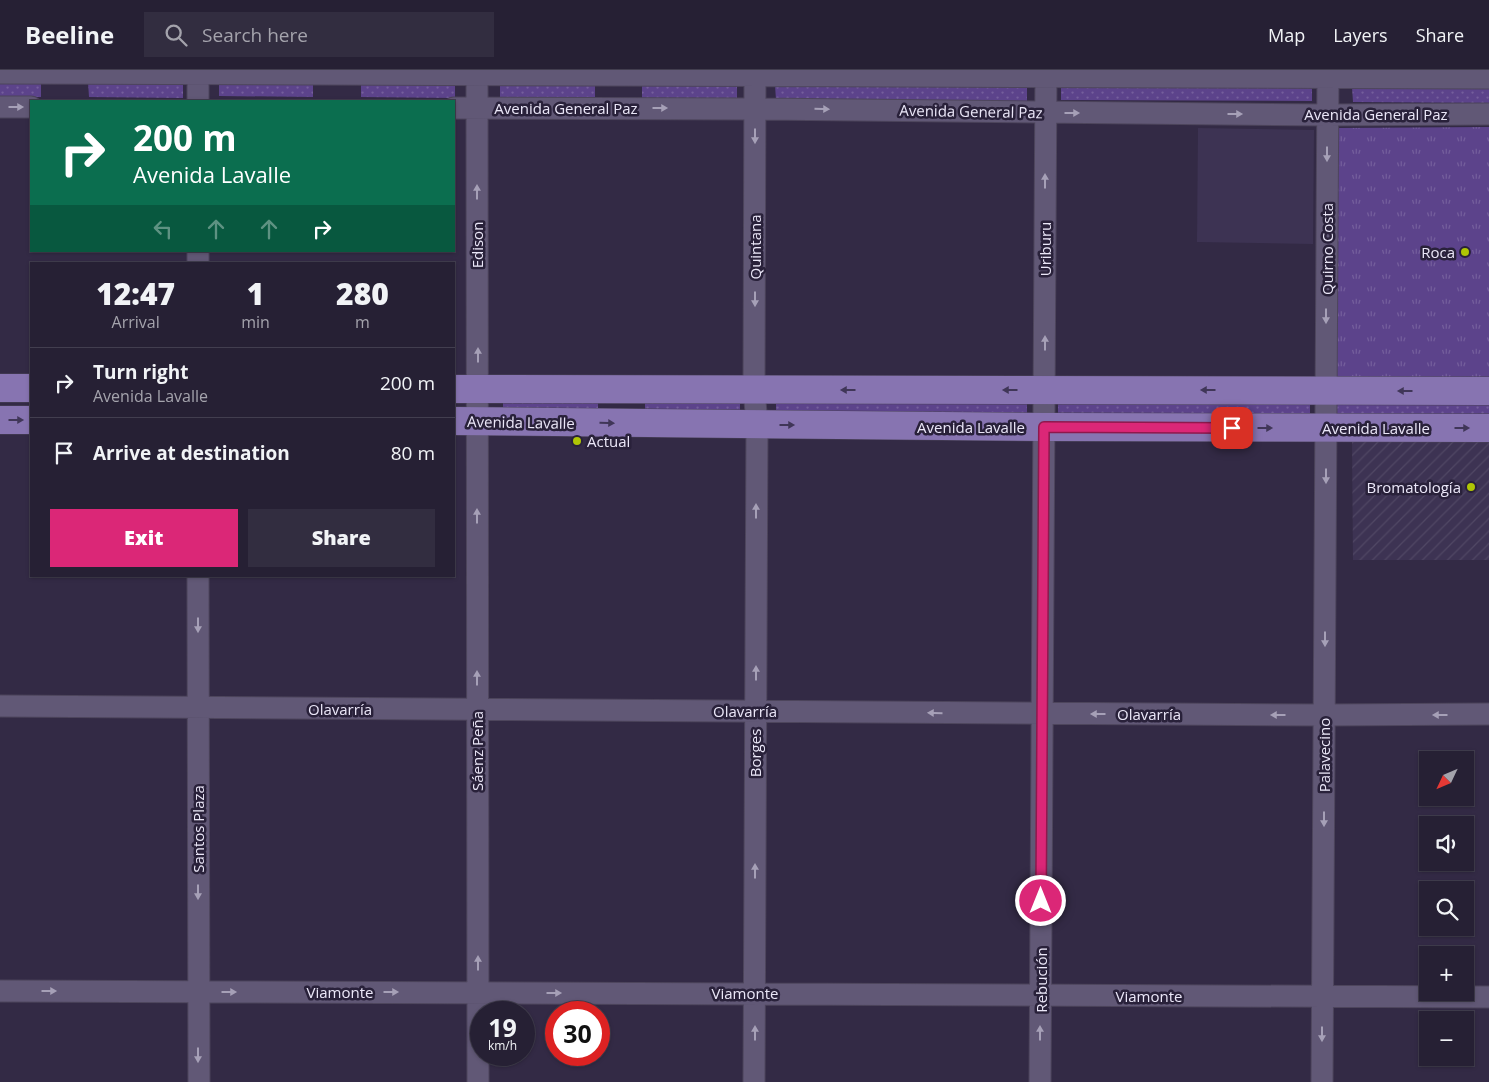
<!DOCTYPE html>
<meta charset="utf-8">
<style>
:root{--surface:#262034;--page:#322d40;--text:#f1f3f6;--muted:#a4a3ac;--line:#423e4f;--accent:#db2777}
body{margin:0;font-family:"Open Sans",sans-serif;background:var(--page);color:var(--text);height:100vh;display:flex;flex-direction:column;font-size:19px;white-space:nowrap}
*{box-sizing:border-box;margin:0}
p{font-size:16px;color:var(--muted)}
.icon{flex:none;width:28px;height:28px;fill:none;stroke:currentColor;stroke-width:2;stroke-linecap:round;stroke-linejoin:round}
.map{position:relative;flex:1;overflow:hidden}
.details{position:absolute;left:30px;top:192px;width:425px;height:315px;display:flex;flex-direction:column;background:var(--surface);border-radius:0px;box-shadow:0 1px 4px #0004,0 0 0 1px var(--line)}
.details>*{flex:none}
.guide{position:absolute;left:30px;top:30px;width:425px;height:152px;border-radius:0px;box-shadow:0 1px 4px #0004,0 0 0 1px var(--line);background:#0b6e4f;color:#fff;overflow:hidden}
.needle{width:32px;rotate:226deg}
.fabs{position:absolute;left:1419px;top:681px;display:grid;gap:10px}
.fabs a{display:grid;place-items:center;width:55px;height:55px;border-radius:0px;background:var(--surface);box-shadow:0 1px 4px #0004,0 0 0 1px var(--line);font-size:25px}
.speed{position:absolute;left:470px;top:931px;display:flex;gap:10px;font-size:25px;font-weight:700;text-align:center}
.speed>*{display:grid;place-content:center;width:65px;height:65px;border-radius:50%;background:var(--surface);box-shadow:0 1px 4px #0004,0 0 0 1px var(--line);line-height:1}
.speed small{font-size:12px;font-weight:400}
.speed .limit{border:8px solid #d22;background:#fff;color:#111}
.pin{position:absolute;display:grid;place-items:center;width:42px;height:42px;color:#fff;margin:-21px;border-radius:10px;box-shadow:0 2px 8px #0006}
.me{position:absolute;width:55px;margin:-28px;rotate:0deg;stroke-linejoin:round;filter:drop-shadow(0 0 4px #0008)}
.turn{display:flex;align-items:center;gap:18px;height:105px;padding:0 20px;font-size:22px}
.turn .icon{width:65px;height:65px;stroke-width:2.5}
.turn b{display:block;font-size:35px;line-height:42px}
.lanes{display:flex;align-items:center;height:48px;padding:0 20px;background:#0003;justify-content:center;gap:25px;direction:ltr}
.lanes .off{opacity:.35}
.eta{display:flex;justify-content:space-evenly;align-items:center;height:85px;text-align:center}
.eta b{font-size:30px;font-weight:800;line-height:35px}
.cta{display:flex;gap:10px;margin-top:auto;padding:10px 20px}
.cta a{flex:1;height:58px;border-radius:0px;background:var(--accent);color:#fff;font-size:20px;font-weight:800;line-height:58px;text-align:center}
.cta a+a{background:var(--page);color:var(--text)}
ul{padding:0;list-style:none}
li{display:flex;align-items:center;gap:15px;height:70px;padding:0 20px;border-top:1px solid var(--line)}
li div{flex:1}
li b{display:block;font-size:19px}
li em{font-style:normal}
header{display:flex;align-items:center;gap:30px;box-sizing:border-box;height:70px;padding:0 25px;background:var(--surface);border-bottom:1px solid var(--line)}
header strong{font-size:24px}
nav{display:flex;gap:28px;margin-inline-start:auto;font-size:18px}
.search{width:350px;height:45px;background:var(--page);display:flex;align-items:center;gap:12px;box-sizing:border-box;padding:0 18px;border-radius:0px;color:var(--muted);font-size:19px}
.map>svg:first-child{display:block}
.built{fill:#3d3353}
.industrial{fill:url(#industrial-furrows)}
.grass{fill:url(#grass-dots)}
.park{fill:url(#park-tufts)}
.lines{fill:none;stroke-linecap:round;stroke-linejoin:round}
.minor-casing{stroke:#4d455c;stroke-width:23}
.major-casing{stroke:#4d455c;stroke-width:29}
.minor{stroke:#615876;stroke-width:21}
.major{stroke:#8774b1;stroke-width:28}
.oneway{fill:#a6a0b7}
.oneway2{fill:#403658}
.route-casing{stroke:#8e194d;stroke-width:12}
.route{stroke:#db2777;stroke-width:9}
.poi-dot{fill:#afc505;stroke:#29213a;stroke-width:2}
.labels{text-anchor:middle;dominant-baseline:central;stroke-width:5;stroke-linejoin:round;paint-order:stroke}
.street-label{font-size:15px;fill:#ebe7f8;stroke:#29213a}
.poi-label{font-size:15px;fill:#ebe7f8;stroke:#29213a;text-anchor:end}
</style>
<header>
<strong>Beeline</strong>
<div class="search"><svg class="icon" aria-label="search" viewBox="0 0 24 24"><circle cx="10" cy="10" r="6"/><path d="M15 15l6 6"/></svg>Search here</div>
<nav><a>Map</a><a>Layers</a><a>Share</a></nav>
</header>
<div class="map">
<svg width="1489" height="1012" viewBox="0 0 1489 1012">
<defs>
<pattern id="industrial-furrows" width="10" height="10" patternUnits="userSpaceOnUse" patternTransform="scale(1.25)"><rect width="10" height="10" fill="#3d3353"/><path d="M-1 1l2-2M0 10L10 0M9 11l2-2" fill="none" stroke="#504764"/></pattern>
<pattern id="grass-dots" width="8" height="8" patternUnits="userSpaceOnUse" patternTransform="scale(1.25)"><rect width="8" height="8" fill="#5c438b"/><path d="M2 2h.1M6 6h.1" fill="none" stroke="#745e9c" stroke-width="1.8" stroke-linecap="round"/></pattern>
<pattern id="park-tufts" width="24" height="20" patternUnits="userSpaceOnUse" patternTransform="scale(1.25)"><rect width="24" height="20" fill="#5c438b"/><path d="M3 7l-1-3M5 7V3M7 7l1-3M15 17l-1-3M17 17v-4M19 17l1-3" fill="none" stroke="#745e9c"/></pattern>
</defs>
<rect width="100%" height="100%" fill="#332a45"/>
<path class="built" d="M1198,58l116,2 -1,114 -116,-2z"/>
<path class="industrial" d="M1352,369h137v121h-136z"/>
<path class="grass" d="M219,11l94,1v15l-94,-1z
M0,12h41v15h-41z
M88,12l95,1v15l-94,-1z
M361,12h94v16l-94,-1z
M500,14l95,1v15l-95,-1z
M642,15h95v15h-95z
M775,15h252v16l-251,-1z
M1061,15l251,1v15l-251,-1z
M1352,17h137v16l-136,-1z
M503,327h95v16l-95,-1z
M645,327l95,1v15h-95z
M776,328l251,1v15h-251z
M1334,330l155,1v15l-155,-1z
M1058,331l252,1v15l-252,-1z"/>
<path class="park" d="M1489,57v252l-154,-2 2,-249z"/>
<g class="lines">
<defs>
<path id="minor" d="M477,0l1,1012
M0,3l1489,5
M198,31v-31
M0,37h31
M454,38l301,1 572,6 162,-1
M198,181v13
M198,506l1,506
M0,636l1324,9 165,-1
M0,921l1489,6
M754,1012l3,-657 -3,-36 1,-319
M1040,1012l6,-1012
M1322,1012l6,-1012"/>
<path id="major" d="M0,318h31
M454,319l1035,2
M0,350h31
M454,351l590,6 445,1"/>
</defs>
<use href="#minor" class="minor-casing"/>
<use href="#major" class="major-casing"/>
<use href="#minor" class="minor"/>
<use href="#major" class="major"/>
</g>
<defs><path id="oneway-solid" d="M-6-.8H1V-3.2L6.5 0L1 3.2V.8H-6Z" transform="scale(1.25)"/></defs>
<g class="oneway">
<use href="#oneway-solid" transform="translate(16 37)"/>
<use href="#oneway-solid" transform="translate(660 38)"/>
<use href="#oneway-solid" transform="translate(822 39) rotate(1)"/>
<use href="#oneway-solid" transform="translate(1072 43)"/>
<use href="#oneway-solid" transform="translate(1235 44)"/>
<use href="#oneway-solid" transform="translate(755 66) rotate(90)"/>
<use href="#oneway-solid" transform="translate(1327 84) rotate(90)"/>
<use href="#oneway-solid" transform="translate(1045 111) rotate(-90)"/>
<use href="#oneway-solid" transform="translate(477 122) rotate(-90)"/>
<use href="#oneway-solid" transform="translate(755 229) rotate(90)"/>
<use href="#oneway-solid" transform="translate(1326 246) rotate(90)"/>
<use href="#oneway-solid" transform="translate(1045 273) rotate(-90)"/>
<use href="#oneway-solid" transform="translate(478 285) rotate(-90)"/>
<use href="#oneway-solid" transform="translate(1326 406) rotate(90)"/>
<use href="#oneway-solid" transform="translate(756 441) rotate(-90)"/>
<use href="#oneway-solid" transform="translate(477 446) rotate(-90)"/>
<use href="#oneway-solid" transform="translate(198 555) rotate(90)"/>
<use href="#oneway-solid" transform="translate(1325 569) rotate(90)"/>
<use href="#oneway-solid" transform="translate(756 603) rotate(-90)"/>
<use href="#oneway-solid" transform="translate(477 608) rotate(-90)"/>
<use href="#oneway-solid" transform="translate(935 643) rotate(-179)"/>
<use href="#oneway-solid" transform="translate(1098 644) rotate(-180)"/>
<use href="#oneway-solid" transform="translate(1278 645) rotate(-180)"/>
<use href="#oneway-solid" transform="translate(1440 645) rotate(180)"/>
<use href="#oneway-solid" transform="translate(1324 749) rotate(90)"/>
<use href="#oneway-solid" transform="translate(755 801) rotate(-90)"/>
<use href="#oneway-solid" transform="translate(198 822) rotate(90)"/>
<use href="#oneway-solid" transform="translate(478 893) rotate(-90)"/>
<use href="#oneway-solid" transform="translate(49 921)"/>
<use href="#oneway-solid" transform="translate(229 922)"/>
<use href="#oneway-solid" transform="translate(391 922)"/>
<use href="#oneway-solid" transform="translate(554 923)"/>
<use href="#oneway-solid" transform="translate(755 963) rotate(-90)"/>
<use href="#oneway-solid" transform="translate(1040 963) rotate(-90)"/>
<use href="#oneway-solid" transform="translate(1322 964) rotate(90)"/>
<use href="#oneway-solid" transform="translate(198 985) rotate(90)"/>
</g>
<g class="oneway2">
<use href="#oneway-solid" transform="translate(848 320) rotate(-180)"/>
<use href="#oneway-solid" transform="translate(1010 320) rotate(-180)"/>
<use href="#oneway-solid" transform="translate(1208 320) rotate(-180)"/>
<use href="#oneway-solid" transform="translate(1405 321) rotate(-180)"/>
<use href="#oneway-solid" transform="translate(16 350)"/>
<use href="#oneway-solid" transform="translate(607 353) rotate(1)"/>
<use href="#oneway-solid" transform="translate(787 355)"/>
<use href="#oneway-solid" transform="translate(1265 358)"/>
<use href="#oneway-solid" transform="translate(1462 358)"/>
</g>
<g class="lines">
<defs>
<path id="route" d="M1041,831l3,-474 188,1"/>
</defs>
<use href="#route" class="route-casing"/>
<use href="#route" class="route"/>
</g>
<g class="poi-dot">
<circle cx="1465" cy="182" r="5"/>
<circle cx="577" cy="371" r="5"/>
<circle cx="1471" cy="417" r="5"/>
</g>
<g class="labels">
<g class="street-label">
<text x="566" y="38">Avenida General Paz</text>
<text transform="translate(971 41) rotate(1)">Avenida General Paz</text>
<text x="1376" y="44">Avenida General Paz</text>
<text transform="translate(477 175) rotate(-90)">Edison</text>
<text transform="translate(755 177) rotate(-90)">Quintana</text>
<text transform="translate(1045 179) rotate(-90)">Uriburu</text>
<text transform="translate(1327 179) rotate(-90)">Quirno Costa</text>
<text transform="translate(521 352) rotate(1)">Avenida Lavalle</text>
<text x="971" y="357">Avenida Lavalle</text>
<text x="1376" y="358">Avenida Lavalle</text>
<text x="340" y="639">Olavarría</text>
<text x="745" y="641">Olavarría</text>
<text x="1149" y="644">Olavarría</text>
<text transform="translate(477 681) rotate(-90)">Sáenz Peña</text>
<text transform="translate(755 683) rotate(-90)">Borges</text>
<text transform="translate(1324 685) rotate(-90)">Palavecino</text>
<text transform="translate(198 759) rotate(-90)">Santos Plaza</text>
<text transform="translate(1041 910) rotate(-90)">Rebución</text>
<text x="340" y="922">Viamonte</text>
<text x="745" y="923">Viamonte</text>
<text x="1149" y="926">Viamonte</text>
</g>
<g class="poi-label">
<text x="1455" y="182">Roca</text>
<text x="587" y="371" text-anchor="start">Actual</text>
<text x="1461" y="417">Bromatología</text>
</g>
</g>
</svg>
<div class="fabs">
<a><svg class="needle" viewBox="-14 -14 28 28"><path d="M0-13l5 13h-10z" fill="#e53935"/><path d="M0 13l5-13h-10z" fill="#a4a3ac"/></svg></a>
<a><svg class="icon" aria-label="sound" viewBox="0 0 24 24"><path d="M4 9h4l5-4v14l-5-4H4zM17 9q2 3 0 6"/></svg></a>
<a><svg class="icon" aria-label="search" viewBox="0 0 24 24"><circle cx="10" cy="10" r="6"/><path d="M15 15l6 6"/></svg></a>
<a>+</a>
<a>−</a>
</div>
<div class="speed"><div>19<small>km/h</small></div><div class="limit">30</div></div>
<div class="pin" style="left:1232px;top:358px;background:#d93025"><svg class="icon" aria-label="arrive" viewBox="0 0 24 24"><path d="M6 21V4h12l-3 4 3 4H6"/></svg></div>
<svg class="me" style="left:1041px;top:831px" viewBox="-20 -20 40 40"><circle r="17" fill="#db2777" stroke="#fff" stroke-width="3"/><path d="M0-11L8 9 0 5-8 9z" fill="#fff"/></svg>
<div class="guide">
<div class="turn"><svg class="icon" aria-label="right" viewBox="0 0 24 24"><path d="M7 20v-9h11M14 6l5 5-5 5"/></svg><div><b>200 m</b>Avenida Lavalle</div></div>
<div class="lanes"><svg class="icon off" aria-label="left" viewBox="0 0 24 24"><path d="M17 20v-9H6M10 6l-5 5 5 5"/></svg><svg class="icon off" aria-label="ahead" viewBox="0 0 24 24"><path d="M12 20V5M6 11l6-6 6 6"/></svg><svg class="icon off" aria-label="ahead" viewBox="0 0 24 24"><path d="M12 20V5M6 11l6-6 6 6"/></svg><svg class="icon" aria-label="right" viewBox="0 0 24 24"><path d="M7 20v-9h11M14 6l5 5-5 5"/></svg></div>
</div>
<section class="details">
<div class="eta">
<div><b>12:47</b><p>Arrival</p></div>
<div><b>1</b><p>min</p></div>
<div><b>280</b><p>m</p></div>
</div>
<ul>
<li><svg class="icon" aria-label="right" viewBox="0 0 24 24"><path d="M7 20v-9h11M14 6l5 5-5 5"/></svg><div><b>Turn right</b><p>Avenida Lavalle</p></div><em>200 m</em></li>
<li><svg class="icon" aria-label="arrive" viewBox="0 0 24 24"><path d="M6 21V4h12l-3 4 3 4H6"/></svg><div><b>Arrive at destination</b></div><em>80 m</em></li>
</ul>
<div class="cta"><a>Exit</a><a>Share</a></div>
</section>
</div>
